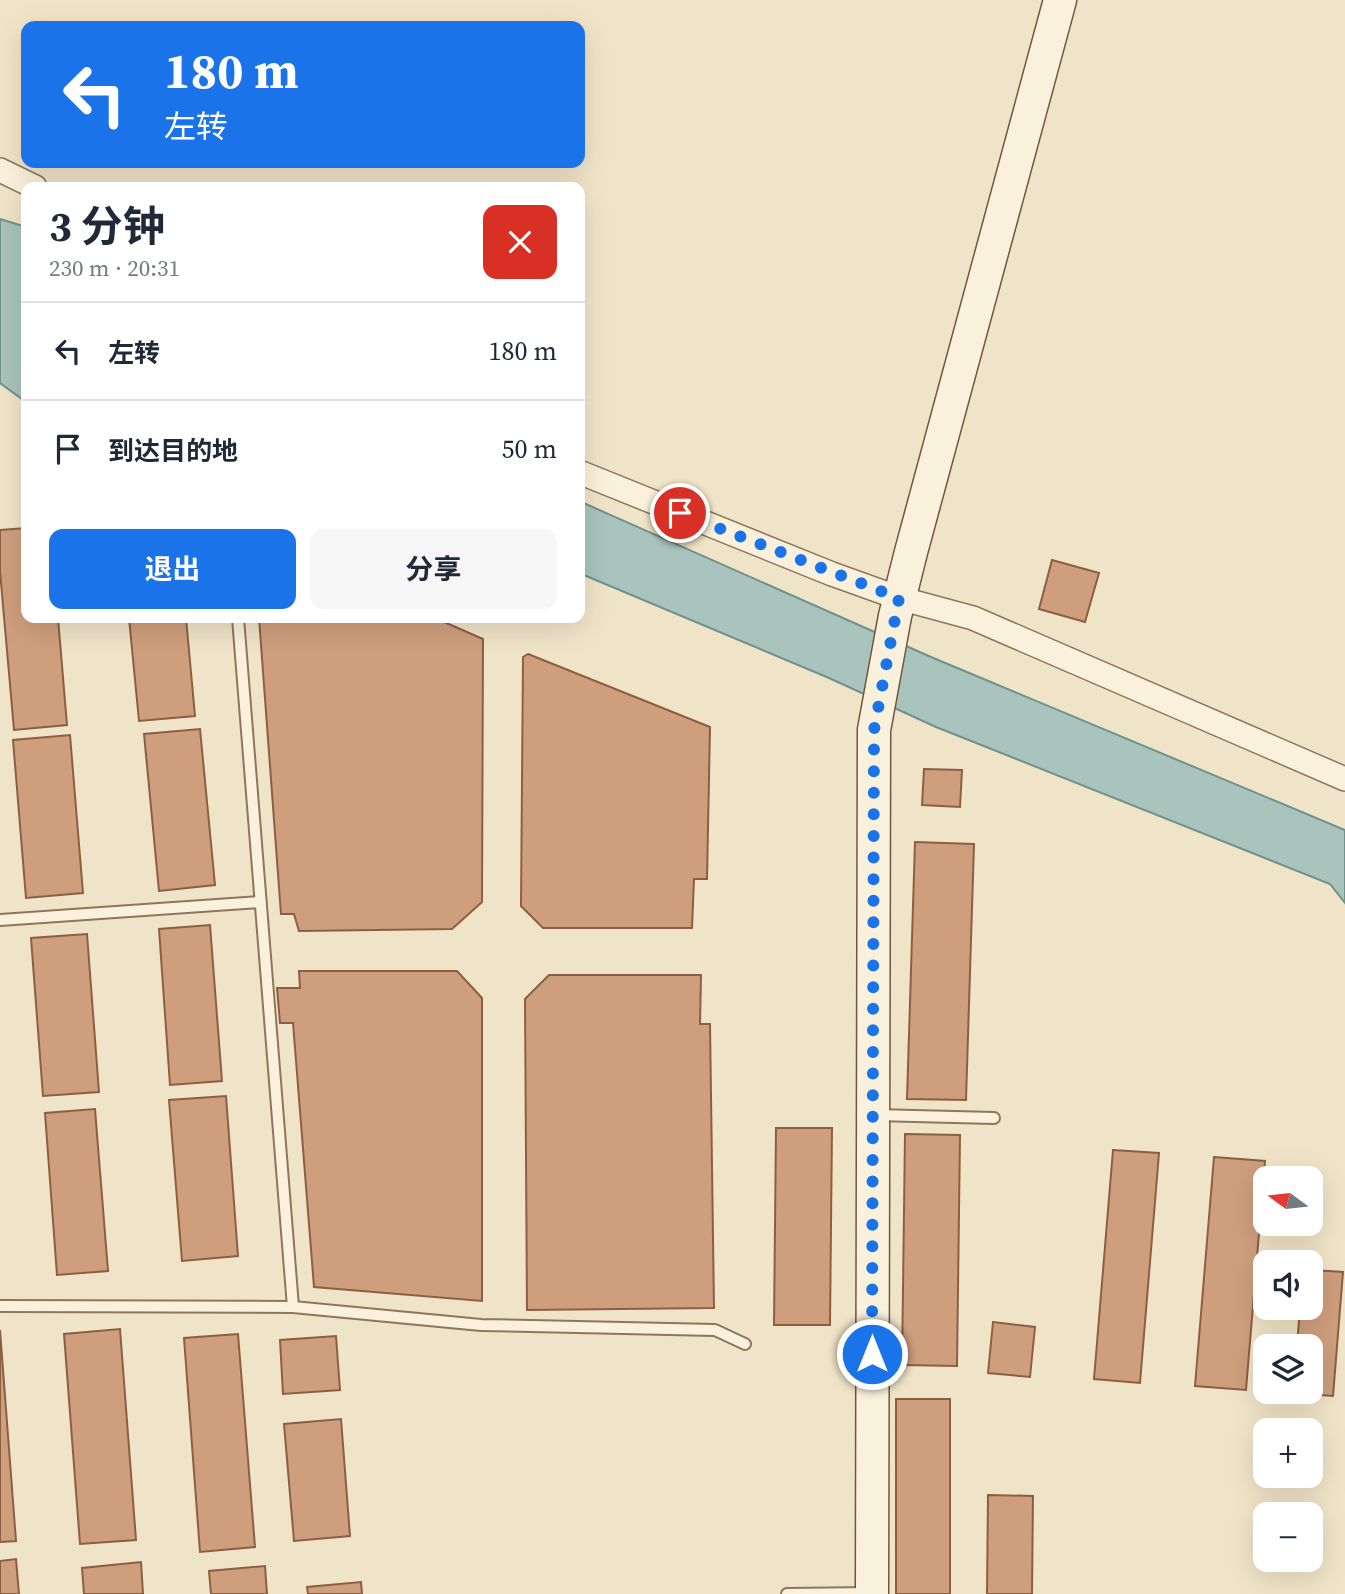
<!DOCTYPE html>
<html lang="zh">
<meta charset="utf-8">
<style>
:root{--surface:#fff;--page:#f6f6f7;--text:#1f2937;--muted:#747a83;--line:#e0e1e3;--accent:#1a73e8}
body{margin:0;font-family:"Source Serif 4","Noto Sans SC",serif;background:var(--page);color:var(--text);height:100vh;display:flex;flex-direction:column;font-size:26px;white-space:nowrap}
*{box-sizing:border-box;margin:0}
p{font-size:23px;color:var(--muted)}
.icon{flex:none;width:38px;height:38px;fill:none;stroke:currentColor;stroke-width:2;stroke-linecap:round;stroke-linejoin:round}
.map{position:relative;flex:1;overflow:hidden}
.drawer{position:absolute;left:21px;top:182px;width:564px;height:441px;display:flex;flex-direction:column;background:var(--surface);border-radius:14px;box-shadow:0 7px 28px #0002}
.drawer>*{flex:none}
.hud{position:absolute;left:21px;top:21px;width:564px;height:147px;border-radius:14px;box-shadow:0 7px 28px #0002;background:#1a73e8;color:#fff;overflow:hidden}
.needle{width:46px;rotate:285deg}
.controls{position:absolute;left:1253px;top:1166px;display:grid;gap:14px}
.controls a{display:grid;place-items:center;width:70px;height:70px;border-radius:14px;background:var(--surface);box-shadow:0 7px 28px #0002;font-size:35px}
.pin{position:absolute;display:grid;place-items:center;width:60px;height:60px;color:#fff;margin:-30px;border:4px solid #fff;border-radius:50%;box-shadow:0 2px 7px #0007}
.me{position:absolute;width:77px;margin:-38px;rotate:0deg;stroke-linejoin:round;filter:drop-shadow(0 0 5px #0008)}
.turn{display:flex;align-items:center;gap:24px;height:147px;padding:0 28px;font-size:32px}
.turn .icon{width:91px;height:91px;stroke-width:2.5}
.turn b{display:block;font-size:49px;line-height:60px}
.round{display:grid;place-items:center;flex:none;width:74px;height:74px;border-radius:14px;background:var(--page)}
.overview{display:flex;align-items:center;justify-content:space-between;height:119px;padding:0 28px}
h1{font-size:42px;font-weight:700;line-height:52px}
.action{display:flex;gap:14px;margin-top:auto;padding:14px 28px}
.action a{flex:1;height:80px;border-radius:14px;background:var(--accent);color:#fff;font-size:28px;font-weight:700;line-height:80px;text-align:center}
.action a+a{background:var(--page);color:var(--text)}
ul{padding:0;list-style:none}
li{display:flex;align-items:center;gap:21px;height:98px;padding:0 28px;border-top:2px solid var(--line)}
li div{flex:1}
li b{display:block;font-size:26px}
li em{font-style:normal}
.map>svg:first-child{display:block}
.water{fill:#a9c4bc;stroke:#6f938a;stroke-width:2}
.building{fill:#cf9f7d;stroke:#8d5f41;stroke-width:2}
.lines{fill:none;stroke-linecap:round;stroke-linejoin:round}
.lane-casing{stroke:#8d765c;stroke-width:14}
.street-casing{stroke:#8d765c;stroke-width:26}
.secondary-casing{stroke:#6f573f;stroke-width:35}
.lane{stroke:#faf1dc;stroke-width:10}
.street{stroke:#faf1dc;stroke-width:23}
.secondary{stroke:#faf1dc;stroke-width:32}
.route{stroke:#1a73e8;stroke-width:12;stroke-dasharray:0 21.6}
</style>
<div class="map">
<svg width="1345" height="1594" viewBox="0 0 1345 1594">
<rect width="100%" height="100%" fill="#f0e4c8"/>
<path class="water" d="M0,219l26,8v175l-26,-19z
M579,501l352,156 414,173v73l-15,-19 -394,-157 -107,-49 -250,-105z"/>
<path class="building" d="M26,528v90h32l9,107 -53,5 -14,-159v-41z
M1052,560l47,13 -14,49 -46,-13z
M129,618h57l9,98 -56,5z
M259,618h176l48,21 -1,263 -30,27 -153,2 -5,-17h-13z
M528,654l182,73 -3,152h-13l-2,49h-149l-22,-22 2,-249z
M200,729l15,156 -56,6 -15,-157z
M70,735l13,158 -57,5 -13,-158z
M924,769l38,1 -2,37 -38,-2z
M915,842l59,2 -8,256 -59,-1z
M210,925l12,156 -52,4 -11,-156z
M87,934l12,158 -56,4 -12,-158z
M299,971h158l25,27v303l-168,-14 -21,-264h-13l-3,-35h23z
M549,975h152l-1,49h10l4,284 -187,2 -2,-311z
M226,1096l12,160 -56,5 -13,-161z
M95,1109l13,162 -51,4 -12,-162z
M776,1128h56l-2,197h-56z
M905,1134l55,1 -3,231 -55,-1z
M1113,1150l46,3 -19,230 -46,-4z
M1214,1157l51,4 -19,229 -51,-4z
M1311,1270l32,2 -10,124 -40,-3 18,-2v-45h-14l3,-39h11z
M993,1322l42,5 -5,50 -42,-4z
M120,1329l16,211 -56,4 -16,-210z
M0,1330l16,211 -16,1z
M238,1334l17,213 -55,5 -16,-214z
M336,1336l4,54 -57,4 -3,-54z
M896,1399h54v195h-54z
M341,1419l9,117 -56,5 -10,-117z
M988,1495l45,1 -1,98h-45z
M16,1559l3,35h-19v-33z
M141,1562l2,32h-59l-2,-26z
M265,1566l2,28h-56l-2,-23z
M361,1582l1,12h-54l-1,-7z"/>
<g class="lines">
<defs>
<path id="lane" d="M0,920l261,-18
M875,1115l119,3
M0,1306l293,1 -55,-689
M293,1307l188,18 234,5 30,14
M787,1594l82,-1"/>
<path id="street" d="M0,170l35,17
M579,472l253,102 67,24 74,20 372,161"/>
<path id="secondary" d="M872,1594l2,-864 21,-114 16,-64 149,-552"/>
</defs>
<use href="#lane" class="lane-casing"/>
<use href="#street" class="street-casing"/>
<use href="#secondary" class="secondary-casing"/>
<use href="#lane" class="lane"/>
<use href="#street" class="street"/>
<use href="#secondary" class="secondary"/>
</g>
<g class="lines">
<path class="route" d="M680,513l219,85 -25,132 -2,624"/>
</g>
</svg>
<div class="controls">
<a><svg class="needle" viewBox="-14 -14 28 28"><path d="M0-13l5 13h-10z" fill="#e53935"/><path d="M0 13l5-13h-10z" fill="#747a83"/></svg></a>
<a><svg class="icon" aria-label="sound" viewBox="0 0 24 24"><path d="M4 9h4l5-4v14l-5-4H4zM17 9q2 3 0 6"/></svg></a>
<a><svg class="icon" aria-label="layers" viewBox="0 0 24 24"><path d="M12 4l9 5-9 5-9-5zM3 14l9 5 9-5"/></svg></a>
<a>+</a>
<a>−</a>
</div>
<div class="pin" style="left:680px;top:513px;background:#d93025"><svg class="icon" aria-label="arrive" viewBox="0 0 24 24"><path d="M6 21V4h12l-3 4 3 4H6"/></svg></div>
<svg class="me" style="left:872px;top:1354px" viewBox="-20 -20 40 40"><circle r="17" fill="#1a73e8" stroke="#fff" stroke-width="3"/><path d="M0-11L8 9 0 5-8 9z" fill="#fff"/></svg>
<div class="hud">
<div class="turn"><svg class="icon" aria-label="left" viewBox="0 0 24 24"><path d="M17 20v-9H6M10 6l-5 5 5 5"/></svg><div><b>180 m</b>左转</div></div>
</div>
<section class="drawer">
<div class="overview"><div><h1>3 分钟</h1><p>230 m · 20:31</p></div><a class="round" style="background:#d93025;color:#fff"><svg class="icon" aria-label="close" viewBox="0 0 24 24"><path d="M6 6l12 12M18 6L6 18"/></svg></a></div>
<ul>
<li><svg class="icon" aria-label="left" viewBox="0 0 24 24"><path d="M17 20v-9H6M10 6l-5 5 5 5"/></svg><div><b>左转</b></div><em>180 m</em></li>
<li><svg class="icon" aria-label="arrive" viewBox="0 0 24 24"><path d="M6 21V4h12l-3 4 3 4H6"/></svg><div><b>到达目的地</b></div><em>50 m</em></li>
</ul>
<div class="action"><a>退出</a><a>分享</a></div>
</section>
</div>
